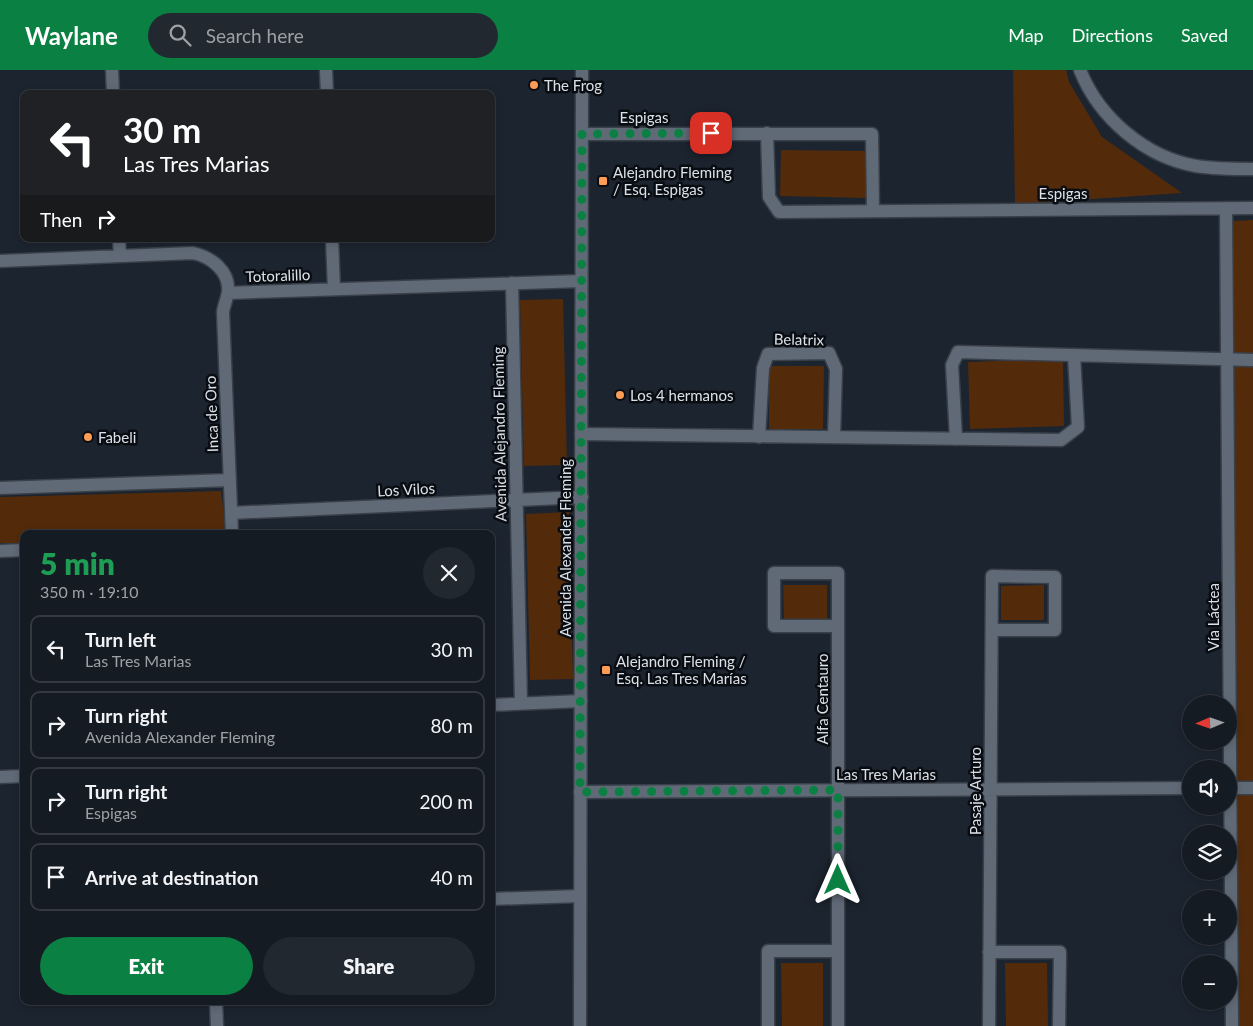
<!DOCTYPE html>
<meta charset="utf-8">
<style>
:root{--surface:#151b23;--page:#222830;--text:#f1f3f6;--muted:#9da1a6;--line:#343941;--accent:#0b8043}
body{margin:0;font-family:Lato,sans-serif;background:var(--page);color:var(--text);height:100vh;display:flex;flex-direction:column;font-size:19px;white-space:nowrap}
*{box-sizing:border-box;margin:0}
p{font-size:16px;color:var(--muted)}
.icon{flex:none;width:28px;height:28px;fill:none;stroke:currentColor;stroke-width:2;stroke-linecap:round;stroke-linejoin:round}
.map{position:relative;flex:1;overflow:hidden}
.drawer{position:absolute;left:20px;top:460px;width:475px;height:475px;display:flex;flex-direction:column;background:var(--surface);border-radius:10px;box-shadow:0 2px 8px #0003,0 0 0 1px var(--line)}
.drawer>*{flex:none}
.guide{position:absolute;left:20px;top:20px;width:475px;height:152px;border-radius:10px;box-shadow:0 2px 8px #0003,0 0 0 1px var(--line);background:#202124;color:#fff;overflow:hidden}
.needle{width:32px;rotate:268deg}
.tools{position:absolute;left:1182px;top:625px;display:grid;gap:10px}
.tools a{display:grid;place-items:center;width:55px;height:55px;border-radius:50%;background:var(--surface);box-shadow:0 2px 8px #0003,0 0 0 1px var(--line);font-size:25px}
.pin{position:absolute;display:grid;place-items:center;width:42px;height:42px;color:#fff;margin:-21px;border-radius:10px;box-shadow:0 2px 8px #0006}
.me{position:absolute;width:55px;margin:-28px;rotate:0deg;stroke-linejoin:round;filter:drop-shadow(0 0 4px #0008)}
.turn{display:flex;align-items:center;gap:18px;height:105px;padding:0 20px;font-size:22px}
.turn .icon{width:65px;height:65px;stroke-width:2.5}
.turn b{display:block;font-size:35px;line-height:42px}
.then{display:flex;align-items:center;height:48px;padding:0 20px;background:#0003;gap:10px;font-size:19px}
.round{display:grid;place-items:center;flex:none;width:52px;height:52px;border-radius:26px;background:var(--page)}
.overview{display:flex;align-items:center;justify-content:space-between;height:85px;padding:0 20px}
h1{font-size:30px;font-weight:800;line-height:38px;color:#1e9e55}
.action{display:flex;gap:10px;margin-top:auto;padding:10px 20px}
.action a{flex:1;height:58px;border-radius:30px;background:var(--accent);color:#fff;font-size:20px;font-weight:800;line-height:58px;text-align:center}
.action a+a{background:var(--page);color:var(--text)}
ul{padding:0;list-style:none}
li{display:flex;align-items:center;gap:15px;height:68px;margin:0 10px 8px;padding:0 10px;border:2px solid var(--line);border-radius:10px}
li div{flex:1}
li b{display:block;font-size:19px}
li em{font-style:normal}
header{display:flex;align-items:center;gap:30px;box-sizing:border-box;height:70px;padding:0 25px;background:var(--accent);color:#fff}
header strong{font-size:24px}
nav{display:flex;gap:28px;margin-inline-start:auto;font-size:18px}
.search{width:350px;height:45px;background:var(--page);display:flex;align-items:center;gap:12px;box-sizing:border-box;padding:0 18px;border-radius:28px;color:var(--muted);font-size:19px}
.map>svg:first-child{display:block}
.green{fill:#532b0b}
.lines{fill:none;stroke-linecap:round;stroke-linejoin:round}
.minor-casing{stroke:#394049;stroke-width:15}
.tertiary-casing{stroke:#394049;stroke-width:15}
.minor{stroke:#606a77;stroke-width:12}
.tertiary{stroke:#606a77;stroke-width:12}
.route{stroke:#0b8043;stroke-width:9;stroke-dasharray:0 16.2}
.poi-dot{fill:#fd9c55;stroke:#090d12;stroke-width:2}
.labels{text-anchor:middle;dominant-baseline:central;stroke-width:5;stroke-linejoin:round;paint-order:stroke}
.poi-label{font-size:15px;fill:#dbe0e8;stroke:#090d12;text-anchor:start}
.street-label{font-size:15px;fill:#dbe0e8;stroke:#090d12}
</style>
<header>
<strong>Waylane</strong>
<div class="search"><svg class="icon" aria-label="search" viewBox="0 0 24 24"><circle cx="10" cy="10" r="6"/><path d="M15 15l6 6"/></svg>Search here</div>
<nav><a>Map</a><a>Directions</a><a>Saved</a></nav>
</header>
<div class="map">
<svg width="1253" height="956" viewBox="0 0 1253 956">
<rect width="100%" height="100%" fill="#1c242f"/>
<path class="green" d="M1013,0h53l3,12 33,55 80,56 -167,11z
M781,80l86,1 -1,47 -86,-2z
M1253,150v806h-16l-4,-805z
M563,229l4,166 -43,1 -4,-166z
M1063,289l1,67 -94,3 -2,-67z
M769,296h55l-1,63h-54z
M221,421l5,43h-202v9h-24v-46z
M569,442l4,167 -43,1 -4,-166z
M783,515h44v34h-43z
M1044,515v35h-43v-34z
M781,893h42v63h-41z
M1005,893h42l1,63h-42z"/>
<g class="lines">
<defs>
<path id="minor" d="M112,0l1,24
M326,0l1,24
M1080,0c19,48 65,87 116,96 19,3 38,3 57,3
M767,63l2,64 10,15 474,-4
M582,64h290l1,76
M1226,138l6,818
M119,169l1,17
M332,169l2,50
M0,191l193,-8c18,4 37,18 35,39 -1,7 -4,13 -5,20l9,222
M512,213l9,420
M228,223l353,-12
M581,364l480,6 17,-13 -4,-72
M759,367l4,-69 5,-14 61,-1 7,16 -2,68
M956,369l-4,-74 6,-13 295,8
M0,418l230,-8
M231,443l351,-16
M0,481l24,-1
M491,635l90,-4
M0,707l24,-1
M1229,718h24
M580,722l611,-4
M491,829l89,-3
M989,882h71l-1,74
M216,931l1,25
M768,956v-75h70
M838,956c0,-151 0,-302 0,-453h-64v53h64
M989,956l3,-450 63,1v53h-63"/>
<path id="tertiary" d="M580,956l2,-956"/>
</defs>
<use href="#minor" class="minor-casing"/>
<use href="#tertiary" class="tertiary-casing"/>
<use href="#minor" class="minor"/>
<use href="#tertiary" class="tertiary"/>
</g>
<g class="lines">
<path class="route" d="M711,63l-129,1 -2,658 258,-2v90"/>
</g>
<g class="poi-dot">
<circle cx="534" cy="15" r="5"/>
<rect x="598" y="106" width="10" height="10" rx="2.5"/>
<circle cx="620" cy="325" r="5"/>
<circle cx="88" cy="367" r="5"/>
<rect x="601" y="595" width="10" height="10" rx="2.5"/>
</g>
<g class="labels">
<g class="poi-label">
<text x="544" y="15">The Frog</text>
<text x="613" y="102">Alejandro Fleming<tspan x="613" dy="17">/ Esq. Espigas</tspan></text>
<text x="630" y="325">Los 4 hermanos</text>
<text x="98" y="367">Fabeli</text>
<text x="616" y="591">Alejandro Fleming /<tspan x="616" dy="17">Esq. Las Tres Marías</tspan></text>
</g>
<g class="street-label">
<text x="644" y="47">Espigas</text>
<text x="1063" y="123">Espigas</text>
<text transform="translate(278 205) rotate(-2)">Totoralillo</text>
<text transform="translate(799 269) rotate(1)">Belatrix</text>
<text transform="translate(211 344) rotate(-92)">Inca de Oro</text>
<text transform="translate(499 364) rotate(-91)">Avenida Alejandro Fleming</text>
<text transform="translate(406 419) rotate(-3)">Los Vilos</text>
<text transform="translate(565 478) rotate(-90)">Avenida Alexander Fleming</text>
<text transform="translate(1213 547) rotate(-90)">Vía Láctea</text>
<text transform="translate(822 629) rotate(-90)">Alfa Centauro</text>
<text x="886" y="704">Las Tres Marias</text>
<text transform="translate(975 721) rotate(-90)">Pasaje Arturo</text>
</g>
</g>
</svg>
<div class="tools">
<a><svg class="needle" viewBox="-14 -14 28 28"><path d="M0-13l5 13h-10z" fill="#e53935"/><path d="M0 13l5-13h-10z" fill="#9da1a6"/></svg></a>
<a><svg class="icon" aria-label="sound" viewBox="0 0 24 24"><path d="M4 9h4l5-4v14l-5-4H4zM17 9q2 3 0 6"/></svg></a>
<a><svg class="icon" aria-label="layers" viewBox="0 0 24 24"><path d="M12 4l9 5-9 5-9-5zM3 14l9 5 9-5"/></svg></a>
<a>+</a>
<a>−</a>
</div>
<div class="pin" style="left:711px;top:63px;background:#d93025"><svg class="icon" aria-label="arrive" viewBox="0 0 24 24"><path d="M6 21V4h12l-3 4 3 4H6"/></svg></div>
<svg class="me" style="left:838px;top:810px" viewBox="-20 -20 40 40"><path d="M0-17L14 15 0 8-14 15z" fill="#0b8043" stroke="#fff" stroke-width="4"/></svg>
<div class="guide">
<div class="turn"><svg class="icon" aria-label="left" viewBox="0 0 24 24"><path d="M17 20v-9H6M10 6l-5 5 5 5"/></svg><div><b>30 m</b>Las Tres Marias</div></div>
<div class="then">Then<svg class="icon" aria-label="right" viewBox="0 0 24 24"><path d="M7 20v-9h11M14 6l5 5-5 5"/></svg></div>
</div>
<section class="drawer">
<div class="overview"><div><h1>5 min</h1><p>350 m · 19:10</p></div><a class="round"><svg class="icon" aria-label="close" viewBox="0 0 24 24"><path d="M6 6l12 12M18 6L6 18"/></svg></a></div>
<ul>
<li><svg class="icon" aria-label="left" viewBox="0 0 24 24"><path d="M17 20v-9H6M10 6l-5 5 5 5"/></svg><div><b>Turn left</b><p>Las Tres Marias</p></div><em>30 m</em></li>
<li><svg class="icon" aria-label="right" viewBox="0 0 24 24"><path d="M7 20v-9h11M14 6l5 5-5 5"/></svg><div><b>Turn right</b><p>Avenida Alexander Fleming</p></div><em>80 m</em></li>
<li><svg class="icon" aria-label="right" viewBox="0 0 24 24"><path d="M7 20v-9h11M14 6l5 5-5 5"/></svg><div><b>Turn right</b><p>Espigas</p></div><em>200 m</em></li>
<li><svg class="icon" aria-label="arrive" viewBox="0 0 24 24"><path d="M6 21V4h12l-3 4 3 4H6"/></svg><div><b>Arrive at destination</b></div><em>40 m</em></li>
</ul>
<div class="action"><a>Exit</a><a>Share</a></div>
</section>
</div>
